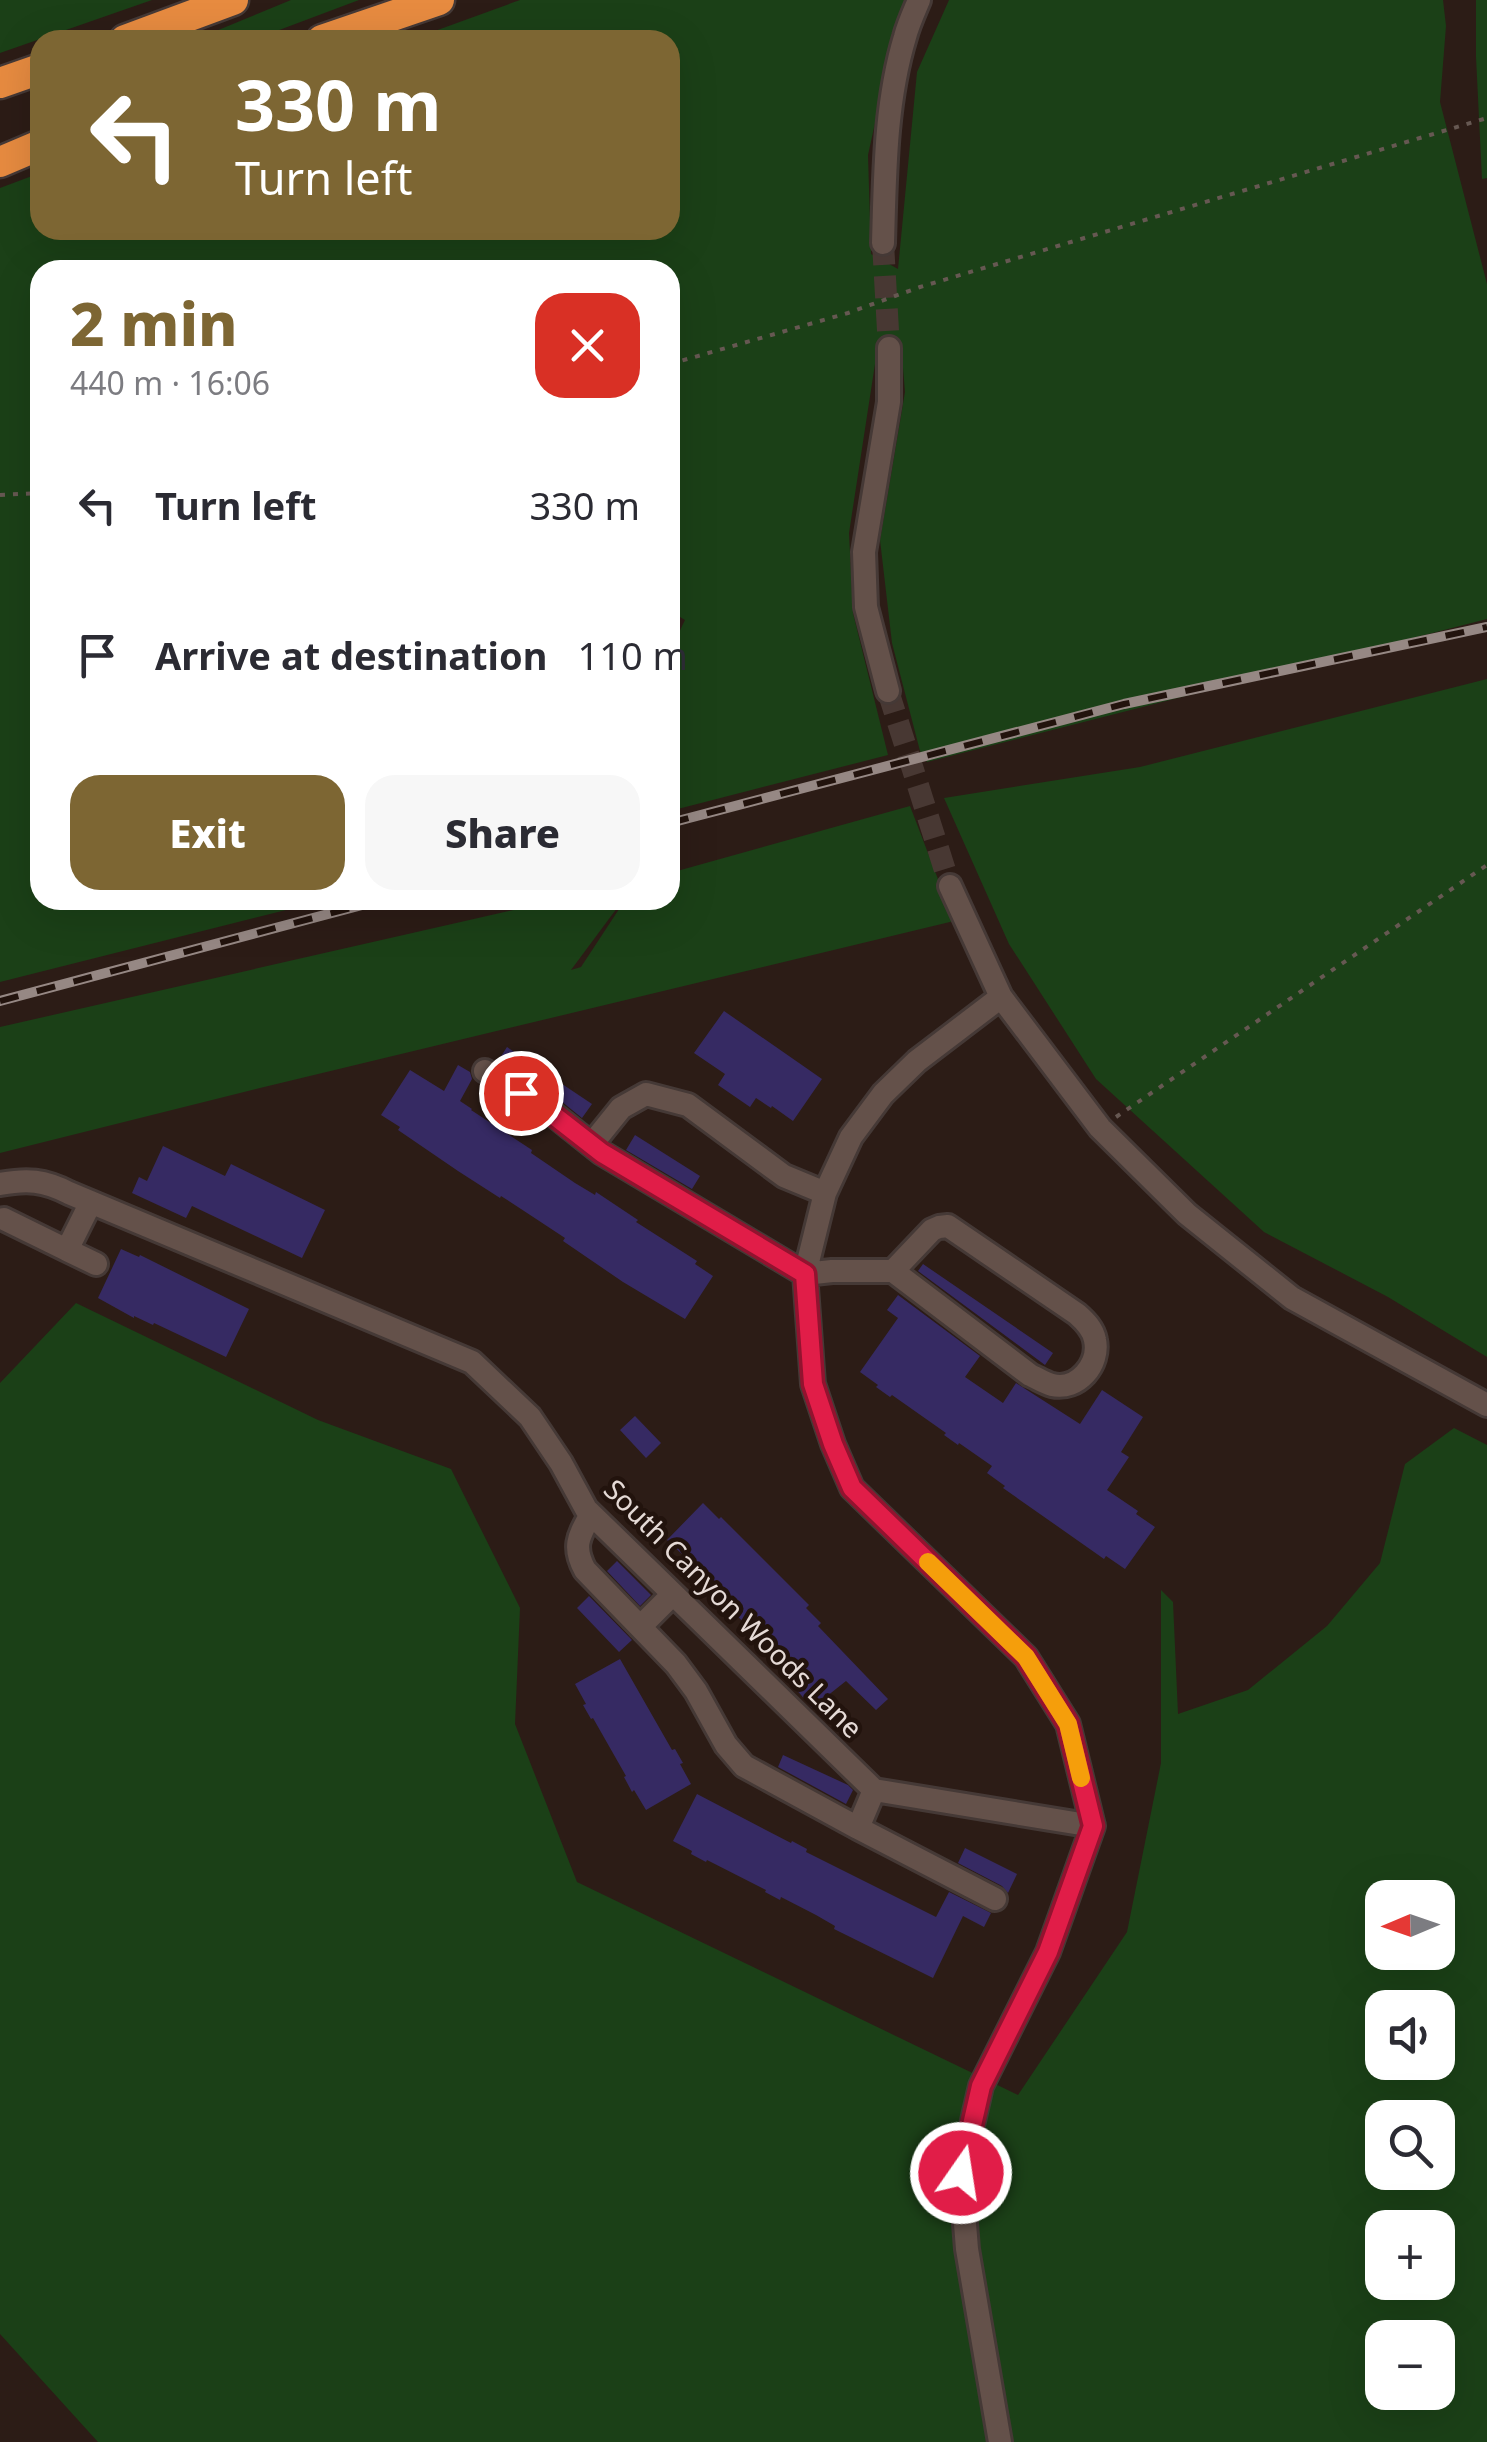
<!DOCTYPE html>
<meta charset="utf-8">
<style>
:root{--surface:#fff;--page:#f7f7f7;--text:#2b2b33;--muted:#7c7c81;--accent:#7d6633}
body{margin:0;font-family:"Noto Sans",sans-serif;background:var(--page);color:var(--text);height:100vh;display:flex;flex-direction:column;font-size:38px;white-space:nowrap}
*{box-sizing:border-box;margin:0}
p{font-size:32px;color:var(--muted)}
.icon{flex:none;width:55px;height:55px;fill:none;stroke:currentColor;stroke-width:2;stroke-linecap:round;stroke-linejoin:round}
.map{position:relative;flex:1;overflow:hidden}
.side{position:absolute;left:30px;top:260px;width:650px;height:650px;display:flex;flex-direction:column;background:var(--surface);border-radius:30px;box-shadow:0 10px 40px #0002}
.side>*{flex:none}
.banner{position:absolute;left:30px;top:30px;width:650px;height:210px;border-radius:30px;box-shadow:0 10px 40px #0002;background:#7d6633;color:#fff;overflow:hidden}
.needle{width:65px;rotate:268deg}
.tools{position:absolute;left:1365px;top:1880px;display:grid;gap:20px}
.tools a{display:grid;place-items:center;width:90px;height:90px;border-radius:20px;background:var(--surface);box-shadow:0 10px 40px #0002;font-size:50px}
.pin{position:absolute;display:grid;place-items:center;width:85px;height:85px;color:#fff;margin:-42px;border:5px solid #fff;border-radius:50%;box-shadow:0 2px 10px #0007}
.me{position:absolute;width:110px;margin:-55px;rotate:13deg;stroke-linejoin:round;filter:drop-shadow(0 0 8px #0008)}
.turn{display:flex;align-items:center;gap:35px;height:210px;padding:0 40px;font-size:45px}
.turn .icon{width:130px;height:130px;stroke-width:2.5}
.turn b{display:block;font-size:70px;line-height:85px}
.round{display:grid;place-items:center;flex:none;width:105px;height:105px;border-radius:30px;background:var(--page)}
.summary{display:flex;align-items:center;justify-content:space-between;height:170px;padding:0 40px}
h1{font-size:60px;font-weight:800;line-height:75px;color:var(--accent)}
.primary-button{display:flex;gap:20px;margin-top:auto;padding:20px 40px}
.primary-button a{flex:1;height:115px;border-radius:30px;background:var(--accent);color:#fff;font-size:40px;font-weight:800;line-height:115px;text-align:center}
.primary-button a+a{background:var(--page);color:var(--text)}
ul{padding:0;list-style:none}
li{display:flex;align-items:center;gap:30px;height:150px;padding:0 40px}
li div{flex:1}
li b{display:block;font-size:38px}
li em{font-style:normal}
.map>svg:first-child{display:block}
.green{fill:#1b4017;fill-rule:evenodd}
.building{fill:#362a63}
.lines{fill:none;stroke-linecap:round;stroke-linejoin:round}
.minor-tunnel{stroke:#483833;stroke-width:22;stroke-dasharray:22 11;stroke-linecap:butt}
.minor-casing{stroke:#453936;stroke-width:28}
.highway-casing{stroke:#453936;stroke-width:35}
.path{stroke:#665852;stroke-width:4;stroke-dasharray:5 8;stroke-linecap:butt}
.minor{stroke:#64514a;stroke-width:22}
.highway{stroke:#e78b40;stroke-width:30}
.rail-casing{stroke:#968884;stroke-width:10}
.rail{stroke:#22130d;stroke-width:6;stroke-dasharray:19;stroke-linecap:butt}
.route-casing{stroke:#92132f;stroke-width:25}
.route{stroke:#e11d48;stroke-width:18}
.slow{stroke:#f59e0b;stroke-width:18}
.labels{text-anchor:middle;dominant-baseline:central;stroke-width:9;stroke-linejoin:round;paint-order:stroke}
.street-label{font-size:28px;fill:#e5dad6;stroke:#22130d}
</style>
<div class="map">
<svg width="1487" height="2442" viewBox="0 0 1487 2442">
<rect width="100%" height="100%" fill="#2c1c16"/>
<path class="green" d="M0,0h152l-152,53z
M291,0h68l-106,40h-59z
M520,0h385l-8,23 -29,132 3,99 27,15 19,-197 32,-72h494l3,26 -6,76 47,182v335l-560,143 -7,-11 -28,-108 -12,-103 25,-148 -4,-48 -24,7 -28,182 4,80 35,142 -218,56v-160l15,-31 -15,-9v-341h-630v630h286l-326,82v-794l40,-15v57h630v-190h-260z
M1476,0h11v178l-5,1 -6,-122z
M1487,679v678l-99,-60 -124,-65 -168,-153 -87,-135 -65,-146 196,-31z
M910,806l44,115 -694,167 -260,65v-126l557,-127h66l-52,70 10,-3 44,-67h45v-27z
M76,1303l242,117 133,49 69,139 -5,116 62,158 441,213 109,-163 34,-169v-173l12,12 5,112 70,-24 79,-64 53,-63 25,-99 49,-36 33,17v997h-1389l-98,-108v-951zM1382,1898h56v54h-56zM1382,2008h56v54h-56zM1382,2118h56v54h-56zM1382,2228h56v54h-56zM1382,2338h56v54h-56z"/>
<path class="building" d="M724,1011l98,68 -29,42 -21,-15 -1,2 -15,-10 -6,9 -32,-22 7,-11 -31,-21z
M507,1047l85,57 -10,14 -21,-17 -63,-40z
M458,1065l12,7 2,7 -12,22 12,8 -1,1 61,40 -1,3 44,30 20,12 1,-3 42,28 -2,2 61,39 -2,3 18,12 -28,43 -62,-37 -60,-41 2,-3 -44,-29 -20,-13 -1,2 -42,-27 -60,-41 2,-3 -19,-12 29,-45 34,21z
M635,1135l65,41 -8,13 -66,-39z
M163,1146l62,30 6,-12 94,46 -23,48 -110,-52 -6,12 -54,-25 7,-16 8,4z
M121,1249l18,8 1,-2 109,54 -23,48 -72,-34 -1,2 -19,-9v2l-36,-20z
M923,1264l130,89 -8,12 -127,-94z
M898,1295l82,61 -15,21 38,26 13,-20 64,41 22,-34 41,27 -22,35 8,5 -22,33 31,21 -2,3 19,13 -30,42 -19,-13 -2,3 -101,-71 2,-2 -18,-13 5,-7 -33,-23 -1,2 -14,-10 2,-2 -54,-38 -2,2 -14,-10 2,-2 -18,-13 38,-54 -11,-8z
M635,1416l26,27 -15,15 -26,-28z
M703,1503l16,16 2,-2 88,88 -3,3 15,15 -3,3 70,73 -12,11 -30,-29 -34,27 -27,-32 8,-7 -25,-25 -1,2 -87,-88 3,-3 -16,-15z
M617,1561l34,34 -11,11 -33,-35z
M589,1596l43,44 -13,12 -42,-44z
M620,1659l52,91 3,-1 8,14 -3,1 11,20 -45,26 -12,-20 -2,2 -8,-15 2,-1 -33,-58 -2,1 -8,-14 3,-1 -11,-20z
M783,1755l65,30 5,5 -7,14 -68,-37z
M697,1794l94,49 1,-2 15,8 -1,3 130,65 13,-25 42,21 -7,14 -21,-11 -30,62 -99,-49 1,-3 -19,-11 -35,-18 -1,3 -15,-8 1,-2 -59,-30 -1,2 -15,-8 1,-3 -19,-10z
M965,1848l52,26 -9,19 -6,-7 -44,-23z"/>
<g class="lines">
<path class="minor-tunnel" d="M883,243l6,105
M888,691l62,195"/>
<defs>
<path id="minor" d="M883,243c2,-68 2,-140 22,-206 3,-12 9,-25 14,-37
M888,691l-22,-84 -2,-55 25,-150v-54
M950,886l51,111 99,131 87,86 105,84 195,107
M485,1071l68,43 49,39 203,121 27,-3h61l137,104c7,3 15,8 22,10 26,6 48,-21 43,-45 -2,-11 -10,-19 -18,-26l-129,-88 -9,1 -7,3 -39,41
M592,1144l29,-36 25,-14 42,11 96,71 41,17
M0,1184c27,-5 44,-4 69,9l403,169 58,55 31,46 25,46 288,281 219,36
M4,1219l63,31 24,-48
M67,1250l29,14
M591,1514c-12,22 -19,32 -6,56l91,94 20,27 30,54 18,21 114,62 16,-38
M640,1627l33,-33
M858,1828l137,71
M1000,2442l-33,-193 -6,-76 20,-87 67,-134 45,-126 -25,-102 -42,-67 -174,-169 -19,-44 -20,-60 -8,-110 20,-81 26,-56 32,-43 34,-33 84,-64"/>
<path id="highway" d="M125,40l108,-40
M322,40l117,-40
M0,83l40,-14
M0,162l40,-17"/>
</defs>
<use href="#minor" class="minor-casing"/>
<use href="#highway" class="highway-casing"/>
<path class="path" d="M670,364l178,-51 72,-26 567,-169
M0,495l40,-2
M1116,1117l371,-252"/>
<use href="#minor" class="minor"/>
<use href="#highway" class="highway"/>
<defs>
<path id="rail" d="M670,823l454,-119 363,-77
M0,1001l381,-101"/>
</defs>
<use href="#rail" class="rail-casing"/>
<use href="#rail" class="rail"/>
</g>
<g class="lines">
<defs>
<path id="route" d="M521,1093l31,21 50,39 203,121 8,110 20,60 19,44 174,169 42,67 25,102 -45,126 -67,134 -20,87"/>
</defs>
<use href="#route" class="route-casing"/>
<use href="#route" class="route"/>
<path class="slow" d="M928,1562l98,95 42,67 13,54"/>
</g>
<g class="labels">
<g class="street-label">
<text transform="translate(734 1608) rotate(45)">South Canyon Woods Lane</text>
</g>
</g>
</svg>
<div class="tools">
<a><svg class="needle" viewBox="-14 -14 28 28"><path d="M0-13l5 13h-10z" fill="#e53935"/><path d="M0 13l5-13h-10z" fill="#7c7c81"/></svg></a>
<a><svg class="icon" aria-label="sound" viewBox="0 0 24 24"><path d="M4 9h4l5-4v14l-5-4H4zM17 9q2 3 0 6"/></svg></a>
<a><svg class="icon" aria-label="search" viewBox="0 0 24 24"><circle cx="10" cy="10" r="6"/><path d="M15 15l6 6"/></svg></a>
<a>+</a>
<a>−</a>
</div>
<div class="pin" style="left:521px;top:1093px;background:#d93025"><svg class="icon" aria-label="arrive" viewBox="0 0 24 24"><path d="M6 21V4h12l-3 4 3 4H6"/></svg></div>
<svg class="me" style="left:961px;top:2173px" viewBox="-20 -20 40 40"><circle r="17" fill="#e11d48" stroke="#fff" stroke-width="3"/><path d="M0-11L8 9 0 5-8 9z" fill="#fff"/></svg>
<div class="banner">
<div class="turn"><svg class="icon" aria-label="left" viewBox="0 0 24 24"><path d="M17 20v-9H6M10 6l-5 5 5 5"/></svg><div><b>330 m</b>Turn left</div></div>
</div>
<section class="side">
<div class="summary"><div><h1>2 min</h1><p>440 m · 16:06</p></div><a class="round" style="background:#d93025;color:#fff"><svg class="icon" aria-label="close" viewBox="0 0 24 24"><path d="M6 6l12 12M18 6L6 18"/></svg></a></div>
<ul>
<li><svg class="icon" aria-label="left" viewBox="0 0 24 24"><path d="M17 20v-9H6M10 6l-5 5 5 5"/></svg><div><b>Turn left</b></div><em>330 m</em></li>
<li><svg class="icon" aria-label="arrive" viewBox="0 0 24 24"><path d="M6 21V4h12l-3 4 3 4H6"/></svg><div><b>Arrive at destination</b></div><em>110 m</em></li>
</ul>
<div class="primary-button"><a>Exit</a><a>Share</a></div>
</section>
</div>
